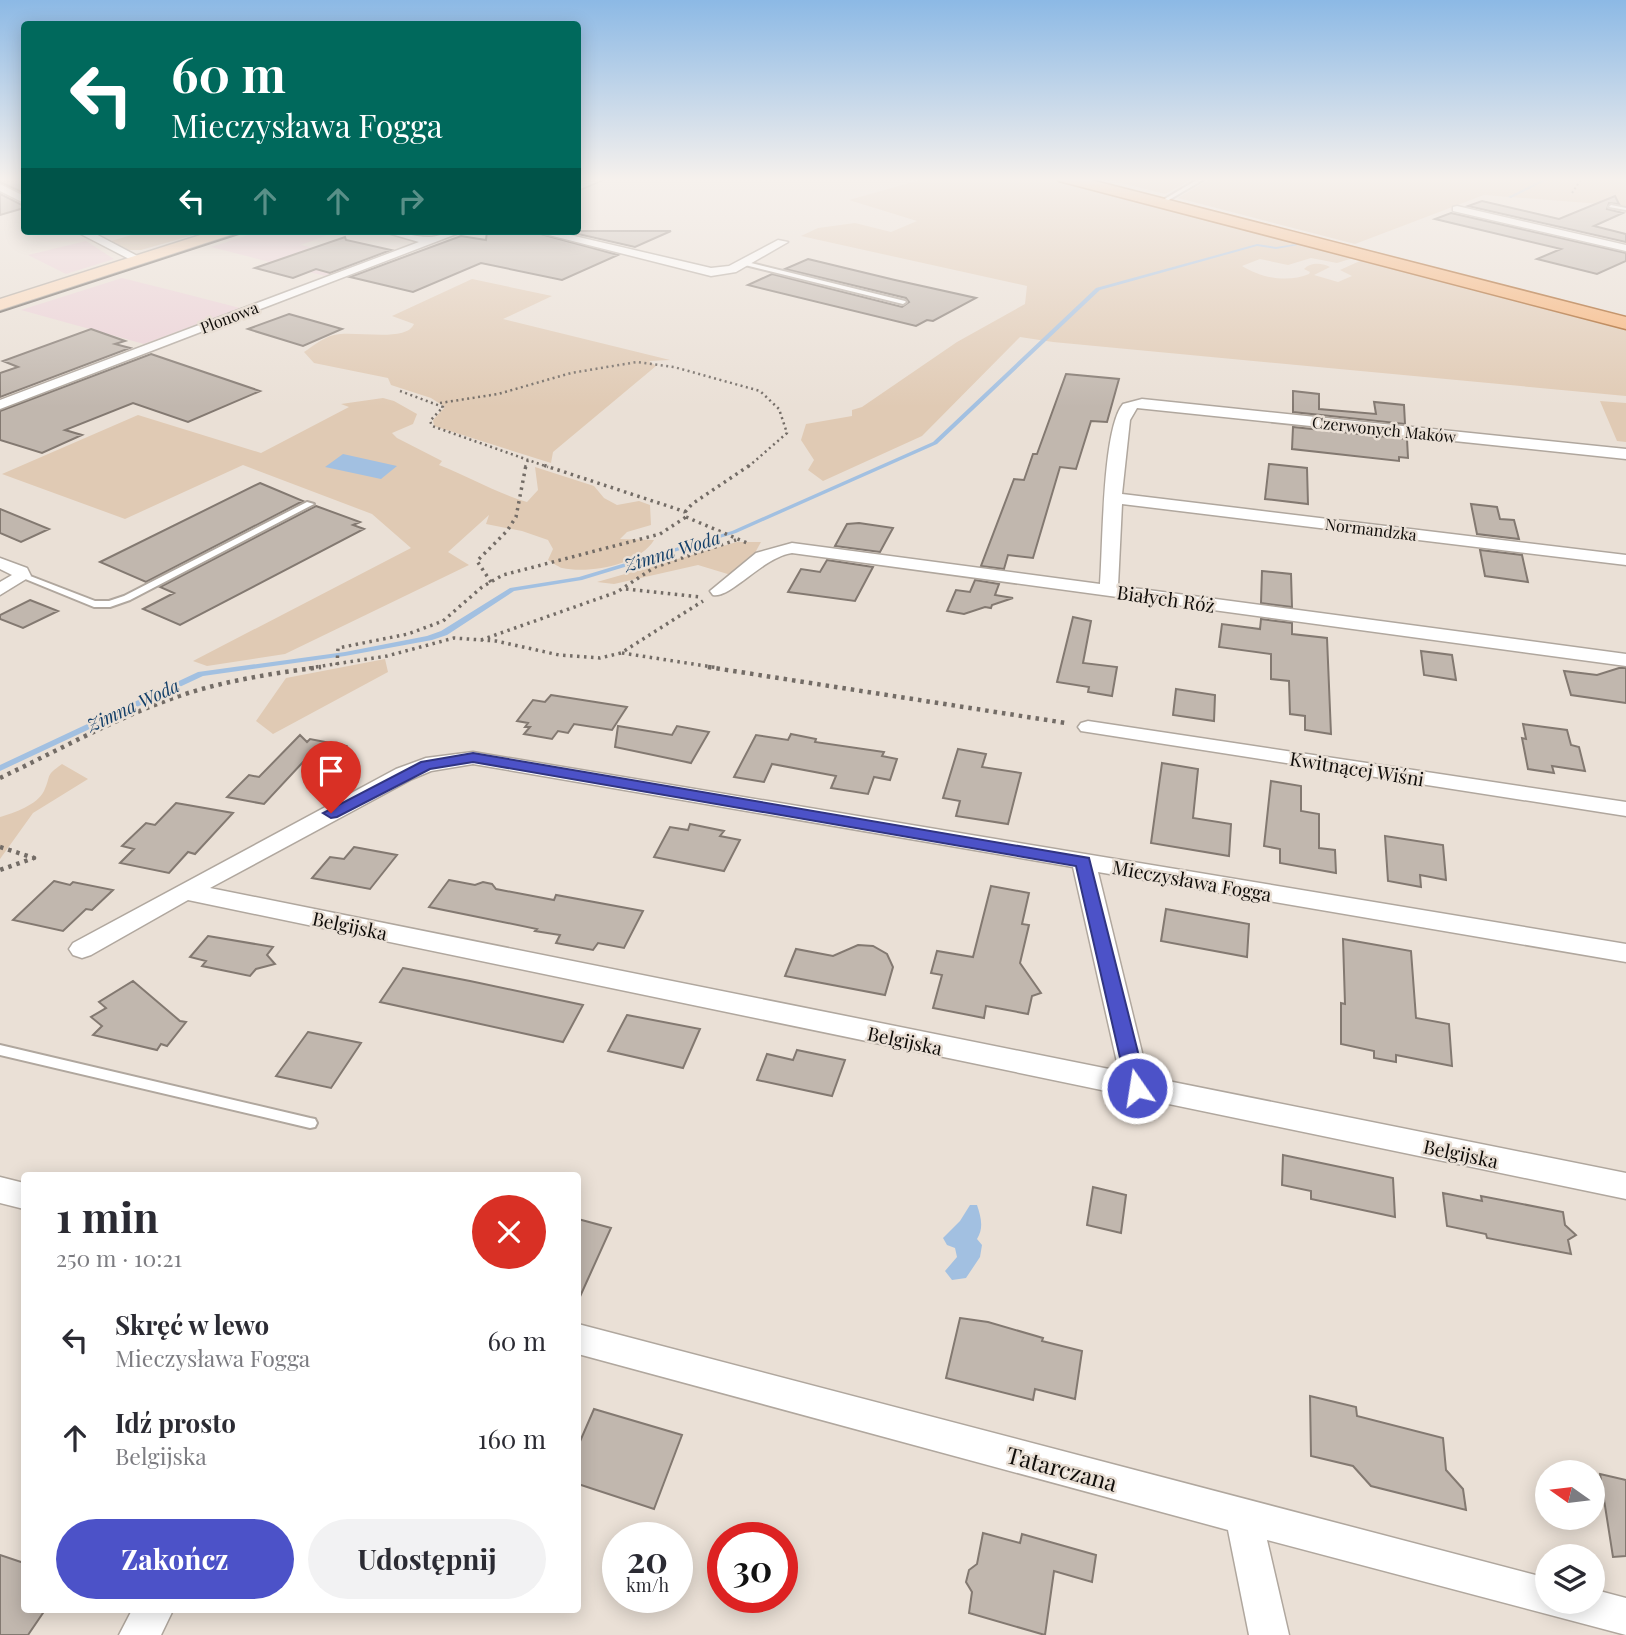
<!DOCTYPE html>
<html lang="pl">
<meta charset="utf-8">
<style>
:root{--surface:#fff;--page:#f2f2f3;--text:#2b2b33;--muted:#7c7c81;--accent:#4c52c8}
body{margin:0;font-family:"Playfair Display",serif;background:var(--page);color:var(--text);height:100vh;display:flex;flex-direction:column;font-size:26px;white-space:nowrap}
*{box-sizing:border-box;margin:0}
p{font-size:23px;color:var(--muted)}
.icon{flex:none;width:38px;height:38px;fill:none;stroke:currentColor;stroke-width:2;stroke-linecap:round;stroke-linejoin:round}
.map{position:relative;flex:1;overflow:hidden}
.panel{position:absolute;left:21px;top:1172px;width:560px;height:441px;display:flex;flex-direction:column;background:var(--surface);border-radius:7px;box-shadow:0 4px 18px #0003}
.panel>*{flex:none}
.banner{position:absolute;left:21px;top:21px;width:560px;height:214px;border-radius:7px;box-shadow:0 4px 18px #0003;background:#00695c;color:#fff;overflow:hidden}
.needle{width:46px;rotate:284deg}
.controls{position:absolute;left:1535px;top:1460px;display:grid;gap:14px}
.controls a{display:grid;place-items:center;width:70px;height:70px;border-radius:50%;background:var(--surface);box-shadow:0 4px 18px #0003;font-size:35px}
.speed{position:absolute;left:602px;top:1522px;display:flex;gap:14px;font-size:35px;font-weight:700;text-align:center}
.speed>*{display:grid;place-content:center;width:91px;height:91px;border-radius:50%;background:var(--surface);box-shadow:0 4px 18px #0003;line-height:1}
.speed small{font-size:18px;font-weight:400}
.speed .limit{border:10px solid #d22;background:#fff;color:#111}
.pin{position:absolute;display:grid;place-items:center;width:60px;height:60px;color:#fff;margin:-72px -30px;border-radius:50% 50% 50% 0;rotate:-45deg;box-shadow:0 0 7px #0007}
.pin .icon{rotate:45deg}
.me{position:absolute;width:77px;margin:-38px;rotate:347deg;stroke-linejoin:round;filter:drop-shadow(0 0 5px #0008)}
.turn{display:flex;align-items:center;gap:24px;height:147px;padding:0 35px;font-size:32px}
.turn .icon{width:91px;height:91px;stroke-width:2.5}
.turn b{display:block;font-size:49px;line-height:60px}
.lanes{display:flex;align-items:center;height:66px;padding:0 35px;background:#0003;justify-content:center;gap:35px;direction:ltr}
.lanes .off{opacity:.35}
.round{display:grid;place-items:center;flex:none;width:74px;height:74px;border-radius:37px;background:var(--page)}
.headline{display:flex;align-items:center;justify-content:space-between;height:119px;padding:0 35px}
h1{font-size:42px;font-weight:700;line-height:52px}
.action{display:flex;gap:14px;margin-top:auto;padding:14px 35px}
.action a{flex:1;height:80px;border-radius:42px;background:var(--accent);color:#fff;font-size:28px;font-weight:700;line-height:80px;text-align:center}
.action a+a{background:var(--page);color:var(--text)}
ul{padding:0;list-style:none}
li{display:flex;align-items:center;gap:21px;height:98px;padding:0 35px}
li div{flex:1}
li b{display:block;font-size:26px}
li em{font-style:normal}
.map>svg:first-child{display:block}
.commercial{fill:#ebd0d6}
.industrial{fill:#ead0d6}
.green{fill:#e0cab4}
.water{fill:#a2c0e1}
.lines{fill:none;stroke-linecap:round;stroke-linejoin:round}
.stream{fill:#a2c0e1;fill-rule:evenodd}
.building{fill:#c1b7ae;stroke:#837971;stroke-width:2}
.lane-casing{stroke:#b0a79e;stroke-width:4}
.street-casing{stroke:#b0a79e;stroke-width:3}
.secondary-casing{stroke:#b0a79e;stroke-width:3}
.primary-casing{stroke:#a25614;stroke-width:3}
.path-far3{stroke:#736c66;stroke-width:2;stroke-dasharray:2 2.5;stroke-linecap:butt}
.path-far2{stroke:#736c66;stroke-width:2.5;stroke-dasharray:2 3.5;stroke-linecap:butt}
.path-far1{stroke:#736c66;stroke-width:3.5;stroke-dasharray:2.5 4.5;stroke-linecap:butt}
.path{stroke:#736c66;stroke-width:4.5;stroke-dasharray:3.5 5;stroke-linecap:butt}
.lane{fill:#fff;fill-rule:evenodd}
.street{fill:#fff;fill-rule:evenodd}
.secondary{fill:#fbd8ba;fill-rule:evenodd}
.primary{fill:#f7b276;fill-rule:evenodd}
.tram{stroke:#6a645e;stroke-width:2}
.route{fill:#4c52c8;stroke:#313582;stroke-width:2}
.labels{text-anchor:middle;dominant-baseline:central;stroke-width:5;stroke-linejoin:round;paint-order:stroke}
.far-street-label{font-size:16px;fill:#0f0c09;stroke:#eae0d6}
.far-water-label{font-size:18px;font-style:italic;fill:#123e68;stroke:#eae0d6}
.street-label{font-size:19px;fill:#0f0c09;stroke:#eae0d6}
.near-street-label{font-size:23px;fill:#0f0c09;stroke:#eae0d6}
</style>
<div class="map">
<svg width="1626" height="1635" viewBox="0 0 1626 1635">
<rect width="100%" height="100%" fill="#eae0d6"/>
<path class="commercial" d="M86,241l28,18 -48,15 -38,-19z
M122,278l52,13 66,17 -96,36 -123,-34z"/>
<path class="industrial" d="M261,231h77l-37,14 65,16 -41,15 -114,-29z"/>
<path class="green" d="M927,178h121l305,80 -16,5 -26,-5 -23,7 -28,-6 -18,7c19,12 46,17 67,8l1,-2 -6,-3c7,-7 17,-6 26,-2l-16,8 24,7 14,-6 -12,-6 22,-10 264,68v68l-573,-54 -33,-5 -98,99 -99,45 -15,-11 6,-10 -13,-20 5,-16 46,-8v-6l10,-3 95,-65 68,-38 2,-18 -226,-50 17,-8 37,-5 36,9 26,-11 -68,-21z
M1101,178h93l-29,16z
M1212,178h414v28l-142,-11 -129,49 -177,-46z
M146,231h61l-66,19h-15l-15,-9z
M472,279l80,17 -49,23 167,41 -21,1 7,5 -103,86 -2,11 -117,-37 -1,-6 12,-13 -14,-9 -40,-13 -3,-7 -74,-15 -10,-11c9,-6 20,-15 30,-17 20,-5 72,8 80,-11l-22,-8z
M383,398l11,3 23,13 -4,10 -21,9 5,5 45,23 -3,4c31,12 55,27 88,37l11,-12 -3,-23 59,19 10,12 13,7 22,-4 11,4 1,20 -24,7 -7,7 34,1c-15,25 -65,34 -92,28 -4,-1 -10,-6 -14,-8l5,-11 -5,-9 -26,-9 -36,-7 3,-9 -41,37 21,13 -184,89 -78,12 -14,-5 218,-113 -39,-34 -129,-49 -118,54 -123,-45 136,-59 123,38 88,-46 -8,-3z
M1600,401l26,2v39l-9,-1z
M737,542h24l-10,18 -20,15 -33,-10 -84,19 -17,-2z
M385,659l3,13 -115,62 -17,-13 30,-43z
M62,764l26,15 -55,34 -33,46v-42c14,-4 37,-12 44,-26 8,-17 0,-14 18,-27z"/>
<path class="water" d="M343,454l54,12 -16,13 -56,-12z
M970,1205h7c4,12 7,23 0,34l5,6 -2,12 -14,21 -14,2 -7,-9 12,-14 -2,-9 -8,-3 -4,-7 17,-17z"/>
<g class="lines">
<path class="stream" d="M1546,178l3,1 -38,19 -3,-1z
M1257,244l19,3 20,-3 2,1 -22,4 -19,-3 -157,44 -163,154 -201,89 -154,47 -68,11 -67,44 -15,5 -87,16 -142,20 -203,95v-6l198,-93 147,-20 82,-16 14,-5 69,-43 69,-11 153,-46 201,-89 163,-154z"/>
</g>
<path class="building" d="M0,178h24v15l-24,-11z
M0,194l24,12v2l-24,7z
M1615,196l4,8 -10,-1 -2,6 16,4 -29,13 32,8v8l-158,-36 14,-5 77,18z
M1451,213l175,40v8l-29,13 -60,-15 24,-10 -126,-30z
M487,231h43l88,24 -56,25 -81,-17 -68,29 -63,-15 111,-41 25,4z
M565,231h106l-36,16z
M345,237l1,3 45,10 -61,23 -14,-4 -23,9 -38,-10z
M808,259l87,21 81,18 -43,23 -6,-1 -11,6 -168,-41 24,-11 130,33 7,-5 -3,-4 -121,-29z
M289,314l53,15 -39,17 -55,-17z
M91,329l34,12 -10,3 15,4 -130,49v-24l18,-6 -15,-6z
M151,354l109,37 -72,31 -55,-19 -68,27 17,5 -40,18 -42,-13v-29z
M1066,374l53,5 -12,43 -16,-1 -15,48 -16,-2 -27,91 -25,-3 -4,14 -23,-3 33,-87 10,1 9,-26h4z
M1293,391l26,3v15l57,5 -2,-12 30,3 1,19 -112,-12z
M1293,427l114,12 1,19 -9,-1v4l-107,-12z
M1269,464l38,4 1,36 -43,-5z
M260,483l43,18 -157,81 -46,-20z
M1471,504l26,3 3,12 14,1 5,19 -42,-5z
M316,506l44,16 -7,3 11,4 -184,96 -37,-16 31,-16 -14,-6z
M0,509l49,20 -28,13 -21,-9z
M859,523l34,5 -13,24 -45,-6 12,-22z
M1480,550l42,5 6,27 -43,-6z
M827,560l46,7 -18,34 -67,-9 13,-23 19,3z
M1262,571l29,3 1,33 -31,-4z
M975,580l24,4 -4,11 18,3 -21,7 -1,3 -6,-1 -21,7 -17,-3 9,-21 14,2z
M30,600l28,11 -35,17 -23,-9v-4z
M1073,617l18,4 -8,42 34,4 -5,29 -24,-4 1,-5 -32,-5z
M1261,619l31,4v11l35,4 4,96 -26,-4v-14l-15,-2 -1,-33 -18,-2v-25l-52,-7 3,-23 38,5z
M1421,651l31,4 4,25 -32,-5z
M1619,668h7v35l-55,-8 -7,-24 33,4z
M1176,689l39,6 -1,26 -41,-6z
M551,695l76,12 -15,23 -38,-6 -6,9 -10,-2 -6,8 -28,-5 6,-7h-5l3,-4 -11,-2 16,-21 12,2z
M1523,724l44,6 4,15 8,2 6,24 -33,-5 2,7 -26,-4 -6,-31 4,1z
M618,726l54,9 5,-9 32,6 -18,31 -76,-16z
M791,734l25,5 -1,3 69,10 -2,4 15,3 -7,21 -16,-3 -6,17 -37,-6 5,-12 -64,-12 -8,18 -30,-5 22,-42 32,5z
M300,735l7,7 3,-3 36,7 -19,20 -24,-4 -39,42 -37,-7 22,-22 10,2z
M958,749l28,5 -4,13 39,6 -13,51 -52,-8 4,-15 -17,-3z
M1162,763l36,6 -5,49 38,6 -2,32 -78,-13z
M1271,781l30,5v25l18,3v34l16,2 1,23 -56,-10v-14l-16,-3z
M176,803l57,10 -38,41 -7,-2 -19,21 -49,-10 14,-14 -12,-3 24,-23 9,2z
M690,824l34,7 -4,5 20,4 -16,31 -70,-14 16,-30 18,3z
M1385,836l58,9 3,35 -26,-5 1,12 -33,-6z
M354,847l43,8 -27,34 -58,-11 18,-21 14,2z
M449,880l26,5 8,-3 9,2 4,5 58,11 2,-5 87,16 -19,37 -26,-5 -5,7 -37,-7 4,-8 -25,-4 2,-2 -108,-22z
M54,881l16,4 3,-3 40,8 -21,20 -6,-1 -23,22 -50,-11z
M991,886l38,7 -7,31 7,1 -9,38 21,30 -9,3 -4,18 -42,-8 -2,12 -51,-10 9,-33 -11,-2 6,-22 36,6z
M1166,909l83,15 -2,33 -86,-16z
M208,936l65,11 -6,8 8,9 -19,5 -6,7 -48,-10 4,-5 -16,-4z
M1343,939l68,12 5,67 33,6 3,42 -56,-11v7l-22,-4v-7l-33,-7v-41l4,1z
M858,945l15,1 14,8 6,13 -8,28 -100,-19 11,-27 37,7z
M403,968l67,13 113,24 -20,37 -183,-40z
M133,981l47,40 6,1 -19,24 -6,-2 -4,6 -64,-15 9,-9 -11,-9 15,-9 -7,-6z
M627,1015l73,14 -17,39 -75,-17z
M308,1032l53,11 -30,45 -55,-12z
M797,1050l48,10 -13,36 -75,-16 10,-26 26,6z
M1283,1155l110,23 2,39 -84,-18v-8l-29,-6z
M1093,1187l33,8 -5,38 -34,-8z
M1443,1193l39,8 -1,-5 82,16 2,13 11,10 -8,5 3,14 -84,-16 -1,-4 -39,-8z
M578,1219l33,9 -33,73z
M960,1318l28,4 55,16 -1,3 40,10 -7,48 -40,-10 -2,11 -87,-22z
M1310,1396l46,11 1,9 86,22 3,32 17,19 3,21 -95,-24 -18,-20 -42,-10z
M594,1409l88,26 -28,74 -76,-25v-38z
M1600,1474l26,6v76l-13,1z
M983,1533l37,10 2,-9 74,21 -4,27 -38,-11 -9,64 -76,-22 3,-21 -6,-10 3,-12 8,-6z
M0,1555l24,8v47h21l-17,25h-28z"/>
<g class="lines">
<defs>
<path id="lane" d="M1200,178h6l-44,26 -4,-1z
M1611,205l15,3v2l-17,-3z
M743,261l162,40 1,1 -3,2 -162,-40z
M307,502l7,2 -184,96 -20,7h-16l-76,-31 1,-2h6l70,27h14l15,-5z
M0,1045l310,73 5,1 2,4 -2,4 -5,1 -310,-73z"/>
<path id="street" d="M591,178h15l-28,12v-6z
M0,184l24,12v7l-24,-12z
M1457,206l169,39v6l-173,-40v-4z
M75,231h15l55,29 -10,2z
M381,231c17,0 32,6 48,6 9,0 22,-6 35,-6l-464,178v-9l419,-158z
M533,231h20l158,37 18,-2 49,-26 10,2 -52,30 -25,4z
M1142,399l484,50v10l-489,-51 -7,12 -8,74 504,61v10l-504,-61 -4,82 508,68v12l-834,-113c-29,4 -62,46 -79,42l-3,-4 46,-38 36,-10 308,41c3,-37 2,-155 23,-180z
M0,558l27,10 4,8 -31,19v-13l12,-7 -12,-6z
M1088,721l538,81v14l-545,-85 -3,-4 3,-4z
M473,752l1153,192v18l-528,-90 50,205 478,96v26l-1438,-299 -97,55 -9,3 -9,-3 -4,-6 4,-6 323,-174 30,-11zM473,764l600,103 46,204 -909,-183 202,-109 19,-8z
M0,1177l24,6v26l-24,-6z
M578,1324l969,254v23h45v-12l34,9v37l-359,-95 22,95h-40l-21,-105 -650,-176z
M132,1610h41l-12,25h-42z"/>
<path id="secondary" d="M213,231h23l-3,3 -233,76v-11z"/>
<path id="primary" d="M1056,178h27l543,139v12l-567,-148z"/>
</defs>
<use href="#lane" class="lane-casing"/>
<use href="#street" class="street-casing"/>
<use href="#secondary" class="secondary-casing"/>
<use href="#primary" class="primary-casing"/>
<path class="path-far3" d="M1401,178h95
M1572,193l10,-15"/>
<path class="path-far2" d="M400,391l43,16 -13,14 2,5 116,41
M440,403l58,-9 73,-21 66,-11 37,5 86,24 19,18 8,24 -39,34
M525,467l3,-7"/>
<path class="path-far1" d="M685,512l7,-8 58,-39
M686,517l61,26
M491,582l-14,-21 30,-30 9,-14 10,-52
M626,589l74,8
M481,640l136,-48 38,-25 81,-27
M622,653l97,15
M337,665l1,-17 70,-14 35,-13 39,-34 21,-12 157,-41 26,-17 -1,-5 -8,-3 -134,-44
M309,668l78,-12 67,-18 42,3 63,14 41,3 21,-5 82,-52"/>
<path class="path" d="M708,667l358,56
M0,778c61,-29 121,-63 185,-84 44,-14 90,-21 136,-27
M0,847l34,11 -34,12"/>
<use href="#lane" class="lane"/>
<use href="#street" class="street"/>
<use href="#secondary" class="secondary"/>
<use href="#primary" class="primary"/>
<path class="tram" d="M0,312l248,-81"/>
</g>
<linearGradient id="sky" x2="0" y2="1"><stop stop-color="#8cb9e5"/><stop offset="0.44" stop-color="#f6f1ed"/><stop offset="1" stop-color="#f6f1ed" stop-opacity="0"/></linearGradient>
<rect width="1626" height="407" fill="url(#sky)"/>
<path class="route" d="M473,753l616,105 58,230 -3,5 -7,2 -7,-2 -3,-5 -51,-222 -603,-104 -43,7 -93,48 -6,1 -8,-5 98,-51z"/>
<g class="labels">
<g class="far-street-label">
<text transform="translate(229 317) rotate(-21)">Plonowa</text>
<text transform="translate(1384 429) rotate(6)">Czerwonych Maków</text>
<text transform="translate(1371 529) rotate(7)">Normandzka</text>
</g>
<g class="far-water-label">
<text transform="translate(672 551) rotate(-17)">Zimna Woda</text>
<text transform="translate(133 705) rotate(-25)">Zimna Woda</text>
</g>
<g class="street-label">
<text transform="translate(1166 598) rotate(8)">Białych Róż</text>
<text transform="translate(1357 768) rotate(9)">Kwitnącej Wiśni</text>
<text transform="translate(1192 880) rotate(10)">Mieczysława Fogga</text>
<text transform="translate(350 925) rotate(12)">Belgijska</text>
<text transform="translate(905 1040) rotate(12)">Belgijska</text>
<text transform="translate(1461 1153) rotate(12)">Belgijska</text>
</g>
<g class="near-street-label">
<text transform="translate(1062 1468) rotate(15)">Tatarczana</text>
</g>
</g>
</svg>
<div class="controls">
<a><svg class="needle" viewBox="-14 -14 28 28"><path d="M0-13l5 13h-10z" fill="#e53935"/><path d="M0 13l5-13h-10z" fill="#7c7c81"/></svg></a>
<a><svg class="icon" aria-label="layers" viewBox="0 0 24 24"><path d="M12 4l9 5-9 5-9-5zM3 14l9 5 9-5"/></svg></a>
</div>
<div class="speed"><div>20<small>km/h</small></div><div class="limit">30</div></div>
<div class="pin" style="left:331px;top:813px;background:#d93025"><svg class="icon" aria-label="arrive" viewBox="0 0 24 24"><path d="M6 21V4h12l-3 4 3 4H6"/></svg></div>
<svg class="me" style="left:1137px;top:1088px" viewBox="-20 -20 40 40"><circle r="17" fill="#4c52c8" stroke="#fff" stroke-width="3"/><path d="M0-11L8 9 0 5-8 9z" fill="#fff"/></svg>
<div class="banner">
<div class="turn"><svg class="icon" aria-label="left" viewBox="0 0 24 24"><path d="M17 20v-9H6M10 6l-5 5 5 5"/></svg><div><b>60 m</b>Mieczysława Fogga</div></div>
<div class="lanes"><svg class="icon" aria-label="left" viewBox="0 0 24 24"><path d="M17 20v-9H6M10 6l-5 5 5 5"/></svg><svg class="icon off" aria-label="ahead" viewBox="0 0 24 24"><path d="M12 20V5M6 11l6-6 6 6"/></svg><svg class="icon off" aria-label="ahead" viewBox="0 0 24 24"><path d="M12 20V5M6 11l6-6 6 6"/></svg><svg class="icon off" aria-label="right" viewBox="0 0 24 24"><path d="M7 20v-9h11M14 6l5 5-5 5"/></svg></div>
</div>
<section class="panel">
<div class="headline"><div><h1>1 min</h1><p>250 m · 10:21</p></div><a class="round" style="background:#d93025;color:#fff"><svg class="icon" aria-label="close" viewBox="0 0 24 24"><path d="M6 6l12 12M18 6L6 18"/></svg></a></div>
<ul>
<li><svg class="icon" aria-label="left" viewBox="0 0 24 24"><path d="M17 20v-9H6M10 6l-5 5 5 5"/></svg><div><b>Skręć w lewo</b><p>Mieczysława Fogga</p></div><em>60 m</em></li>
<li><svg class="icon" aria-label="ahead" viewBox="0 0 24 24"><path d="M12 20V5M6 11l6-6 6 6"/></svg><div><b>Idź prosto</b><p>Belgijska</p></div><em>160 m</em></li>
</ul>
<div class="action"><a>Zakończ</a><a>Udostępnij</a></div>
</section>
</div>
